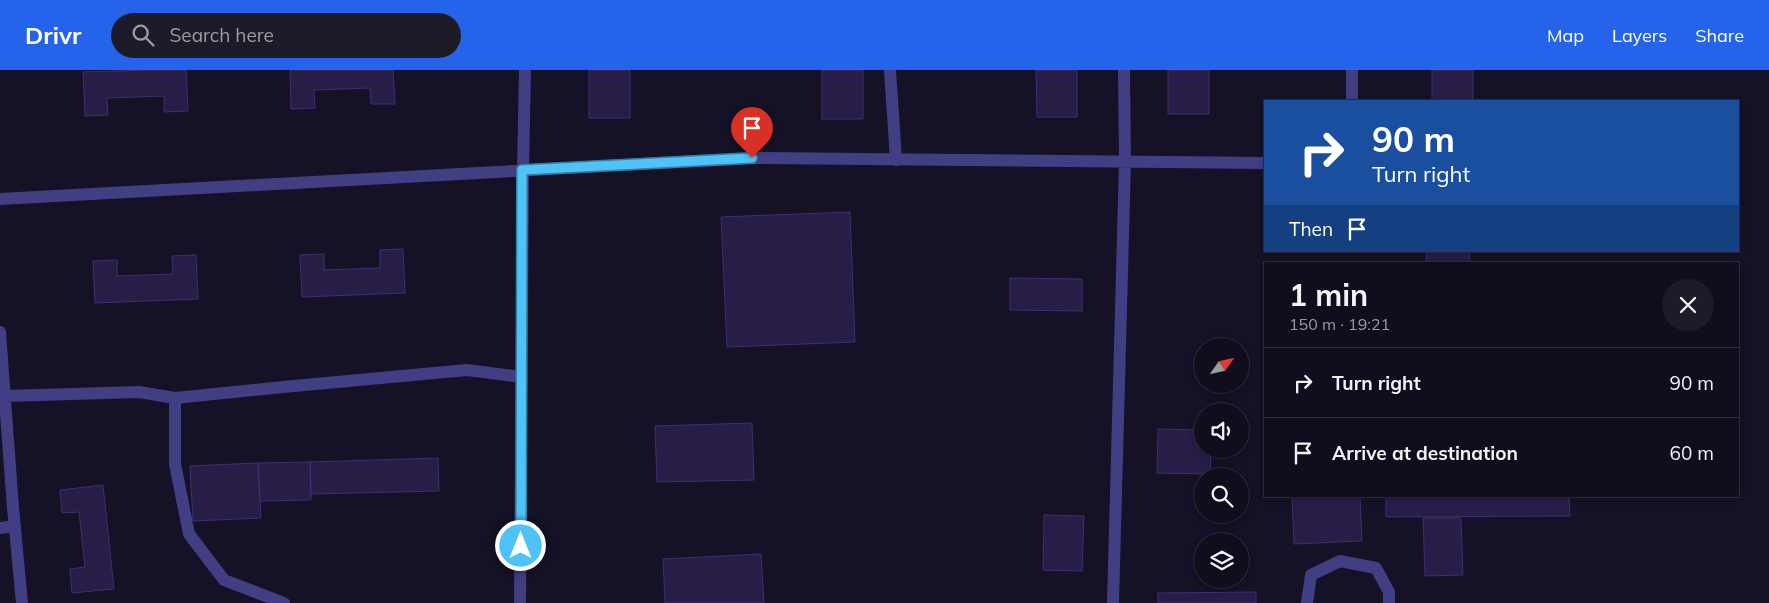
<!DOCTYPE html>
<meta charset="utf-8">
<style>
:root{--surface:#100d1c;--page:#1e1b29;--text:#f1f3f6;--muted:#9c9ca3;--line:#302d3b;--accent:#2563eb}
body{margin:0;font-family:Mulish,sans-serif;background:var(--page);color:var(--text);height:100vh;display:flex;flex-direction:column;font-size:19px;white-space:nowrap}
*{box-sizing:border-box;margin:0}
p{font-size:16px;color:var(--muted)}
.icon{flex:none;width:28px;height:28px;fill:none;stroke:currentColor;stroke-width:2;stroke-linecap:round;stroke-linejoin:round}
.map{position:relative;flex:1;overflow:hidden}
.details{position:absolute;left:1264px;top:192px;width:475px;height:235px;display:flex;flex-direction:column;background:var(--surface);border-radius:0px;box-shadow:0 2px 8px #0003,0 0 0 1px var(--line)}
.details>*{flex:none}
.top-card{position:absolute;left:1264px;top:30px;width:475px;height:152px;border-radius:0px;box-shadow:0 2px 8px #0003,0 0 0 1px var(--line);background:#1a4fa0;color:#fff;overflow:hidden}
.needle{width:32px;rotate:56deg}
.buttons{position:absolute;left:1194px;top:268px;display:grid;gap:10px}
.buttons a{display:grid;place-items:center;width:55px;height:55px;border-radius:50%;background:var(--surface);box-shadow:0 2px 8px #0003,0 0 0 1px var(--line);font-size:25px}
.pin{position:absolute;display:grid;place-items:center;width:42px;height:42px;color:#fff;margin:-51px -21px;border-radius:50% 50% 50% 0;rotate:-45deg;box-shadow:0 0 5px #0007}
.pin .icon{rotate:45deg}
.me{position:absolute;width:55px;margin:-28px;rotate:0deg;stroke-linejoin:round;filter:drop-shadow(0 0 4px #0008)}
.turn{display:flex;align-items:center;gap:18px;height:105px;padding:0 25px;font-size:22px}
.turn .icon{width:65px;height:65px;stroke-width:2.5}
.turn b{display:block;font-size:35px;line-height:42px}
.then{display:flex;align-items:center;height:48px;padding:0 25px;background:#0003;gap:10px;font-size:19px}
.round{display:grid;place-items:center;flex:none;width:52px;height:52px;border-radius:26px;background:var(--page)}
.headline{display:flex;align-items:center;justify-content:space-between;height:85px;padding:0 25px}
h1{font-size:30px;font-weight:700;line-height:38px}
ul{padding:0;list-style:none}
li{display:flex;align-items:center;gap:15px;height:70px;padding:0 25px;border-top:1px solid var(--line)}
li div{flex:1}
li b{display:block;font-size:19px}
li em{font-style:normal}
header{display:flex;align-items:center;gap:30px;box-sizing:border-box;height:70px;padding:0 25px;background:var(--accent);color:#fff}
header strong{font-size:24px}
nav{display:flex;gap:28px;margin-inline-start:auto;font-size:18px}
.search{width:350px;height:45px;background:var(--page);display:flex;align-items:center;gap:12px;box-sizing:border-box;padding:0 18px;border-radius:28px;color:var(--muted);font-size:19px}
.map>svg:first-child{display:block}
.building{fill:#271d46;stroke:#3f3071}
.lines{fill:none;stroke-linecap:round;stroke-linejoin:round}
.lane{stroke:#423e83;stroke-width:12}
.street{stroke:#423e83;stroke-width:12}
.route-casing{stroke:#337fa1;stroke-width:12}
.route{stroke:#4fc3f7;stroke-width:9}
</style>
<header>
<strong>Drivr</strong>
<div class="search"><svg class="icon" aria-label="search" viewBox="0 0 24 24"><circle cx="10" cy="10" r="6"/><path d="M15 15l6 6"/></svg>Search here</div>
<nav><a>Map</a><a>Layers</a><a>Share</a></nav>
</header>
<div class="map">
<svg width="1769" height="533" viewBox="0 0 1769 533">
<rect width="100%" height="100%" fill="#151126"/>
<path class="building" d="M149,0h37l2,41 -24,1v-16l-57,2 1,17 -23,1 -2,-44z
M290,0h103l2,34h-24l-1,-16 -56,2 1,18 -24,1z
M589,0h41v48h-41z
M822,0h41v49h-41z
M1036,0h41v47h-40z
M1168,0h41v44h-41z
M1432,0h41v31h-41z
M850,142l5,130 -128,5 -6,-130z
M403,179l2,44 -103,4 -2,-42 24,-1v16l56,-2v-18z
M1427,181h43l-1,13h-43z
M196,185l2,44 -103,4 -2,-42 24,-1v16l56,-2 -1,-18z
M1010,208l72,1v32l-72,-1z
M752,353l2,57 -97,2 -2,-56z
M1158,359l44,1v19h9l-1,25 -53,-1z
M438,388l1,33 -128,3 -1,-32z
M310,392l1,38 -51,1 -2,-38z
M258,393l3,55 -68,3 -3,-55z
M103,415l11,104 -42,4 -2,-24 15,-2 -6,-55 -17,1 -2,-23z
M1315,426h45l2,45 -68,3 -2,-47z
M1386,426h183l1,20 -184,1z
M1044,445l40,1 -2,55 -39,-1z
M1423,448h38l2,57 -38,1z
M761,484l3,49h-99l-2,-44z
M1256,522v11h-98v-10z"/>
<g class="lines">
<path class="lane" d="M890,0l6,90
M175,328v66l14,70 35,46 60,23
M0,458l15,-2
M1307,533l4,-28 29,-14 36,7 13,24v11"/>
<path class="street" d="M1352,0v31
M0,129l752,-41 513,5
M0,262l13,176 9,95
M5,326l134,-4 36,6 108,-11 184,-17 55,7
M520,533l3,-433 2,-100
M1113,533l12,-441 -1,-92"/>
</g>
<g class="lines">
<defs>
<path id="route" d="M521,476l1,-376 230,-12"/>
</defs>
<use href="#route" class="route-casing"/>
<use href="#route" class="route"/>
</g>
</svg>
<div class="buttons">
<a><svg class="needle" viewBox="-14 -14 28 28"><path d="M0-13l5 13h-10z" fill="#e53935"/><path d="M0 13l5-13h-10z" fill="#9c9ca3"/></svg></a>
<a><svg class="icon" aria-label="sound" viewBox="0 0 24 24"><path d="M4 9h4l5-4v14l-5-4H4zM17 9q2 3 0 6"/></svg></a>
<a><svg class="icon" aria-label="search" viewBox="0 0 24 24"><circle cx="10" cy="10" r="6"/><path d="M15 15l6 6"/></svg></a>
<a><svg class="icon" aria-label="layers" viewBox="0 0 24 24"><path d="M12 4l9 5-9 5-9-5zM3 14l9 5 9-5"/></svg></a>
</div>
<div class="pin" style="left:752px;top:88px;background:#d93025"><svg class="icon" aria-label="arrive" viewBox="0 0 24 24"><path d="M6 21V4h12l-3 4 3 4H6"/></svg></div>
<svg class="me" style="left:521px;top:476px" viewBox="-20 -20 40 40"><circle r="17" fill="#4fc3f7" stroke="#fff" stroke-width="3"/><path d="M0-11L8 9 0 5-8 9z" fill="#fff"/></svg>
<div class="top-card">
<div class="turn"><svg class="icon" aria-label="right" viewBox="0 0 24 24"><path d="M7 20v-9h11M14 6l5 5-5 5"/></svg><div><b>90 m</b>Turn right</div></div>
<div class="then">Then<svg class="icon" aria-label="arrive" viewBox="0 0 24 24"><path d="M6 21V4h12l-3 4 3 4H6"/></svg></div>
</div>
<section class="details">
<div class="headline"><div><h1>1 min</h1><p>150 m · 19:21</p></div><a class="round"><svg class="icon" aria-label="close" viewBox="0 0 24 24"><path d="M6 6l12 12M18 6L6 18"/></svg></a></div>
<ul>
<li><svg class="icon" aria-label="right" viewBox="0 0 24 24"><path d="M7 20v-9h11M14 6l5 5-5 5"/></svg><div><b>Turn right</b></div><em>90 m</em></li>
<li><svg class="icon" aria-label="arrive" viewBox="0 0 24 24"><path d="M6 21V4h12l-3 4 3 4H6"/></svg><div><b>Arrive at destination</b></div><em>60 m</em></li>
</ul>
</section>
</div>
